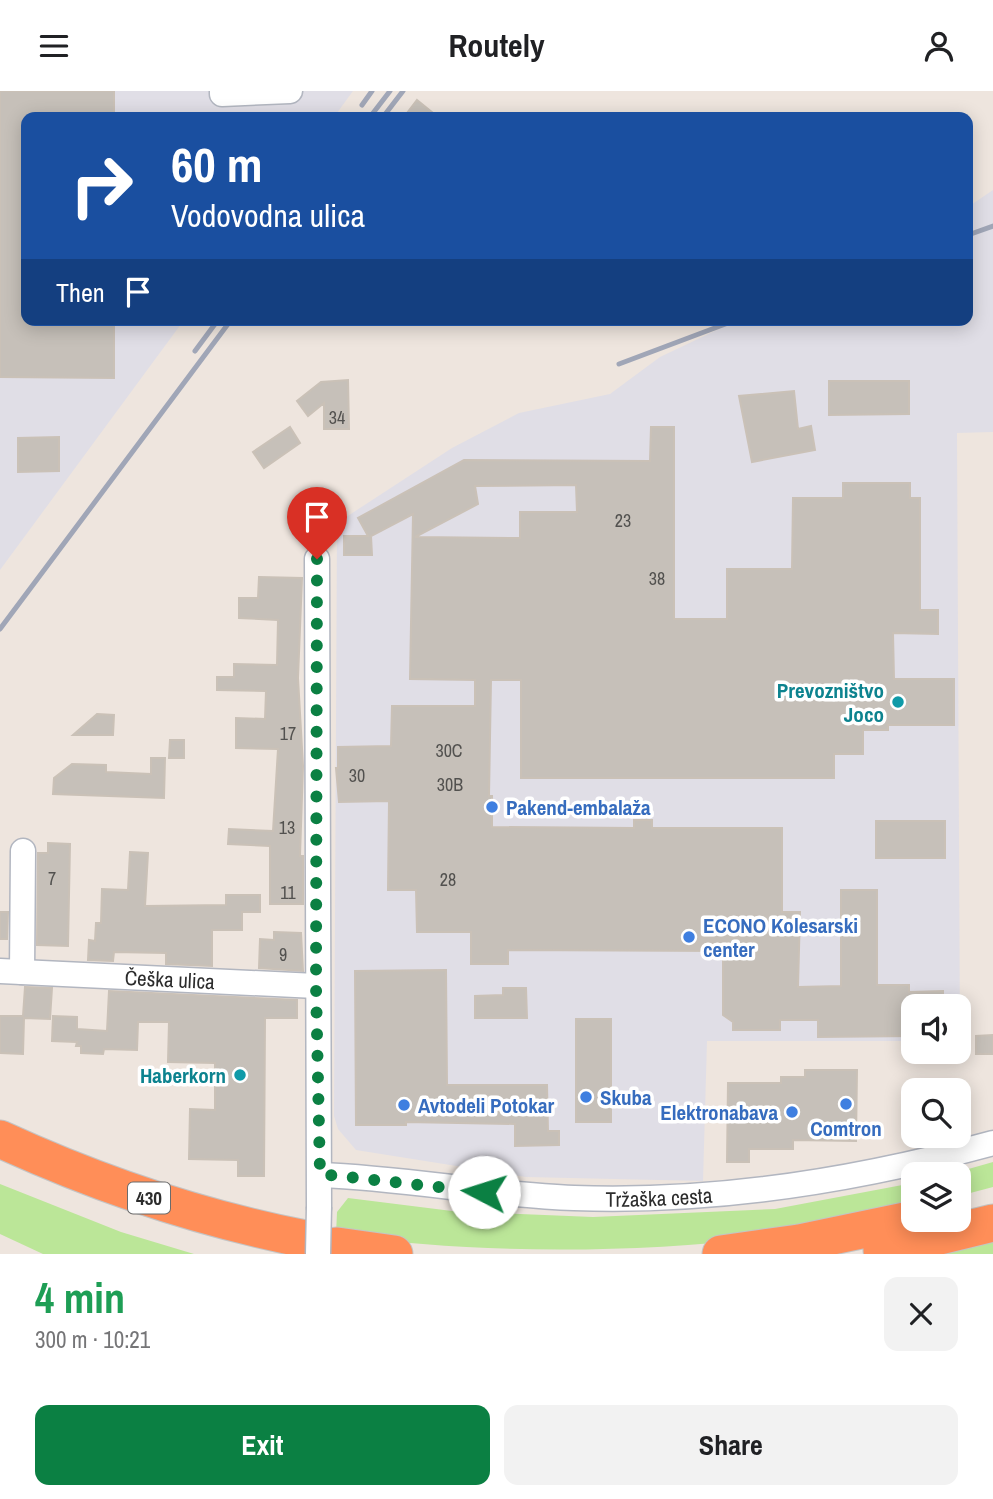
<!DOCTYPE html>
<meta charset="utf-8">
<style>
:root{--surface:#fff;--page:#f2f2f2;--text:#202124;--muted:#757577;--accent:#0b8043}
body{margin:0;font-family:"Archivo Narrow",sans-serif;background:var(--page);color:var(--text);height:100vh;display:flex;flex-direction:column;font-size:26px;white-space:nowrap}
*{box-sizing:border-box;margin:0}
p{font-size:23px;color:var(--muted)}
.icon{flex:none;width:38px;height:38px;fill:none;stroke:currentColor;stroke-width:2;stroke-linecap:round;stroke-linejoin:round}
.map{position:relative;height:1163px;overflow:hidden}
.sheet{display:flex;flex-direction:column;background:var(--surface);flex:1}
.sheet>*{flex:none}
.top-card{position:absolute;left:21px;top:21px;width:952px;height:214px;border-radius:14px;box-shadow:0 4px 18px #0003;background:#1a4fa0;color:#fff;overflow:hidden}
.tools{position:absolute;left:901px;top:903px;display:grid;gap:14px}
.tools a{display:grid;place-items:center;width:70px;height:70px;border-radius:14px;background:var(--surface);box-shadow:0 4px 18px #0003;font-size:35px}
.pin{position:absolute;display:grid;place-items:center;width:60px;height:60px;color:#fff;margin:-72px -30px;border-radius:50% 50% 50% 0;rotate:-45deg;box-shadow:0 0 7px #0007}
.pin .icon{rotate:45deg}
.me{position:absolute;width:77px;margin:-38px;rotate:275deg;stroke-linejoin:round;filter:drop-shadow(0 0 5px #0008)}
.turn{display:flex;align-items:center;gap:24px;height:147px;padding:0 35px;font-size:32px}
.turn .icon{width:91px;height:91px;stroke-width:2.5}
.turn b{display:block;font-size:49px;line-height:60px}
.then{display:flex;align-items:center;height:66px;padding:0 35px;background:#0003;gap:14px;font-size:26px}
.round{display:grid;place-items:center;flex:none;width:74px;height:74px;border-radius:14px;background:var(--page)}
.headline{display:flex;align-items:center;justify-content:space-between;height:119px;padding:0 35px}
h1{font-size:42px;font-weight:800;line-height:52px;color:#1e9e55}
.action{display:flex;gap:14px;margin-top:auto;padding:14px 35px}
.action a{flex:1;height:80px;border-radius:14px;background:var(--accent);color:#fff;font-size:28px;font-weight:800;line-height:80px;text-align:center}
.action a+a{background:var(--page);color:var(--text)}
header{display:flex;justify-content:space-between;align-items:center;height:91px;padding:0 35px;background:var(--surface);font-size:32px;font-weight:800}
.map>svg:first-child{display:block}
.industrial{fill:#e0dee6}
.green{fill:#bbe698}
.building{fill:#c6c0b9;stroke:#cac1b7;stroke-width:2;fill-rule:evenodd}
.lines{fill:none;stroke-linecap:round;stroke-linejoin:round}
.minor-casing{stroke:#b2b6c0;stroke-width:27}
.highway-casing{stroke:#c4c4c4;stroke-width:39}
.minor{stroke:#fff;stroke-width:24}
.highway{stroke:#ff8e58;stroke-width:37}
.rail{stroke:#a0a6b7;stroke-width:5}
.minor-bridge-casing{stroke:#b2b6c0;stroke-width:27;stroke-linecap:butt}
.minor-bridge{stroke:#fff;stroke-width:24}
.route{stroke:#0b8043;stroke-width:12;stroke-dasharray:0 21.6}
.culture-dot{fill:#0f9aa8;stroke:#fff;stroke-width:2.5}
.shop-dot{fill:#3f7fe0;stroke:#fff;stroke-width:2.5}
.labels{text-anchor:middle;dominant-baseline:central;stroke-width:7;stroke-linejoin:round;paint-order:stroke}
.number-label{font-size:18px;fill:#52514f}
.shield{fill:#fff;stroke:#6b6b6b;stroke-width:2}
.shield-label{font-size:19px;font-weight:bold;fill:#2c2c2c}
.culture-label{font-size:21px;font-weight:bold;fill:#0d838f;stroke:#fff;text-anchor:end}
.shop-label{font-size:21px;font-weight:bold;fill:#366cbe;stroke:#fff;text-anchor:start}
.street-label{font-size:21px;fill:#2c2c2c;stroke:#fff}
</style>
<header><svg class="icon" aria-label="menu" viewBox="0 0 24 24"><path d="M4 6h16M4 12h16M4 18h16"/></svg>Routely<svg class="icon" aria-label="person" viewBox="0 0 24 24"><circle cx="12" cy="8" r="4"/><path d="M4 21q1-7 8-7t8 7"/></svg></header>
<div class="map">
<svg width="993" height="1163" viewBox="0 0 993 1163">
<rect width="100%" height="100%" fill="#eee5de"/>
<path class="industrial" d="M0,0h353l-19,26h-308v203h158l-184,250z
M993,99v242l-36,1 3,608 -1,-35h-45l-1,35h-206l-4,140 -177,-4 -170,-27 -18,-21 -4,-13 3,-593 115,-75 67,-35 91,-19 50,-37 78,-37h230v-113z"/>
<path class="green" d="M993,1071v25l-34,9v-22h-8z
M913,1092v25c-47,10 -94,21 -141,29 -144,17 -291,17 -436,-2l1,-23 11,-14 104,13 141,6 182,-8z
M0,1093l121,48 73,22h-151l-43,-20z
M993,1140v23h-88z"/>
<path class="building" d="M0,0h114v26h-88v203h88v58l-114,-1z
M417,9l21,17h-34z
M348,289l1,49h-25v-26l-16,13 -11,-15 24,-19z
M829,290h80v33l-80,1z
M794,300l4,38 13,-3 4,24 -63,12 -13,-66z
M290,336l10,16 -36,25 -11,-16z
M651,336h23v192h53v-50h65l1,-71h50v-15h67v15h10v112h18v24l-45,-1 1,46h60v46h-66v5h-25v24h-29v24h-313v-98h-30l-2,116h3v31l142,1v-8h18v8h130v84h18l-2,75 43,-1v-96h36v95h32v7l34,-1v15h-29v30l-96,1v-17h-38v10h-47v-8l-10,-7v-64l-215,-1v14h-37v-32h-54l-1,-42h-28l1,-89 -50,1 -3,-34h2v-21l53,-1 1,-40h83v-26l-65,-1 3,-165 -42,22 1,19h-28v-19h24l-10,-18 106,-58 186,1zM576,394l1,27h-57v26l-105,-1 63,-33 -3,-18z
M59,346v34l-41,1v-34z
M259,486l43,1 -4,100 5,88 -3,90h3v48h-33v-58l-42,-2 1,-15 44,2 5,-82 -42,-1v-30l29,1 1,-28 -49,-1v-13h17v-13l43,1 1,-45 -39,-2v-20h19z
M97,623l17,1 -1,20h-40z
M170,649h14v18h-15z
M151,667h14l-1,40 -111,-4 1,-16 18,-14 34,1v7l45,2z
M876,730h69v37h-69z
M48,752l22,1 -2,102 -31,-1 1,-92h10z
M130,761l18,1 -3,53 81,-1v-10h34v17h-18v18h-30v36l-46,-2v-11l-52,-1 -1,9 -25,-1 1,-20 6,1 1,-18h5l1,-34 26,1z
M0,821h8l-1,27h-7z
M274,841l27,1 2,38 -44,-3 1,-29 14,1z
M446,879l1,115h100l1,46h11v14l-44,1v-22l-109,-2v3h-50l-1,-154z
M25,896l27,1 -2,31 -26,-1 -1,36 -23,-1v-37h23z
M503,897h23l1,30h-52v-22l28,-1z
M109,900l188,9v18h-32l-1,158h-26v-16l-49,-1 1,-50 25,1v-47l-47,-1 1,-40h-31l-1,28 -33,-1 -1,5 -22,-1v-7h-5l1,-4 -25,-1 1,-25 24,1v12l30,2z
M576,928h35v103h-35z
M993,944v19h-17v-18z
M805,979h52l-1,71 -63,-1v9h-44v13h-22l1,-79h53v-6h24z"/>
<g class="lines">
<defs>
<g id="minor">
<path d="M222,0v3l68,-3"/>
<path d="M317,468l2,648"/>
<path id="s1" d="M0,880l316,15"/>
<path d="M22,881l1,-121"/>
<path id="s2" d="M320,1084c85,3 169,20 254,23 141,5 284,-18 419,-55"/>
</g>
<path id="highway" d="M0,1048c98,45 199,79 305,100
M337,1155l57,8
M882,1159l111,-27
M721,1163l78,-11 115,-24"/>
</defs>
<use href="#minor" class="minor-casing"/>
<use href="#highway" class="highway-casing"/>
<use href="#minor" class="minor"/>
<use href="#highway" class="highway"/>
<path class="rail" d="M362,14l10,-14
M370,26l20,-26
M383,26l20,-26
M968,144l25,-9
M195,260l23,-31
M619,273l117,-44
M0,538l231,-309"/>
<defs>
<path id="minor-bridge" d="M318,1163l1,-47"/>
</defs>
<use href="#minor-bridge" class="minor-bridge-casing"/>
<use href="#minor-bridge" class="minor-bridge"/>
</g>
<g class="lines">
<path class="route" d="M317,468l-1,427 4,188 164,18"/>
</g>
<g class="culture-dot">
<circle cx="898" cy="611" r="7"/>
<circle cx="240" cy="984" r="7"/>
</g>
<g class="shop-dot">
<circle cx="492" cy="716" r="7"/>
<circle cx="689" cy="846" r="7"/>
<circle cx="586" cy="1006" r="7"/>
<circle cx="846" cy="1013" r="7"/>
<circle cx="404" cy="1014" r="7"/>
<circle cx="792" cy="1021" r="7"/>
</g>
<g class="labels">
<g class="number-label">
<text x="337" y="326">34</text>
<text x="623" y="429">23</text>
<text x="657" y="487">38</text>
<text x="288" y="642">17</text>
<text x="449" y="659">30C</text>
<text x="357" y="684">30</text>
<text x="450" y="693">30B</text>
<text x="287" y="736">13</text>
<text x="52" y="787">7</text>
<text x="448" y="788">28</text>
<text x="288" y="801">11</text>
<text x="283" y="863">9</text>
</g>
<rect class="shield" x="128" y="1091.5" width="42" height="31" rx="5"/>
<g class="shield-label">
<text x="149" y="1107">430</text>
</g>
<g class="culture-label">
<text x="884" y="599">Prevozništvo<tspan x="884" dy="24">Joco</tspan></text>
<text x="226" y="984">Haberkorn</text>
</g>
<g class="shop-label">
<text x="506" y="716">Pakend-embalaža</text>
<text x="703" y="834">ECONO Kolesarski<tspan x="703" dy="24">center</tspan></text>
<text x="600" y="1006">Skuba</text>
<text x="418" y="1014">Avtodeli Potokar</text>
<text x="778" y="1021" text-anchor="end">Elektronabava</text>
<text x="846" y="1037" text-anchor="middle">Comtron</text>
</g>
<g class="street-label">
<text stroke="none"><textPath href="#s1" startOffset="170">Češka ulica</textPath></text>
<text stroke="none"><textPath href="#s2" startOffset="340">Tržaška cesta</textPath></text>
</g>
</g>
</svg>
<div class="tools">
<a><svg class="icon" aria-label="sound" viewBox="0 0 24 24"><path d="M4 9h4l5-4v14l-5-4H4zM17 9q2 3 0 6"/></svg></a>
<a><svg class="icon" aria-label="search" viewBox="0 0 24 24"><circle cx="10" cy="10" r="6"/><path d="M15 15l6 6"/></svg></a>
<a><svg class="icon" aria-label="layers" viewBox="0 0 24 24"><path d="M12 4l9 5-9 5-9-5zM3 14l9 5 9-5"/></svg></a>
</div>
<div class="pin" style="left:317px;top:468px;background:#d93025"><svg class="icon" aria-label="arrive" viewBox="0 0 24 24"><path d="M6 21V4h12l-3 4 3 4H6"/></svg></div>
<svg class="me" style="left:484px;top:1101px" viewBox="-20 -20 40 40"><circle r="19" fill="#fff"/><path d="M0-13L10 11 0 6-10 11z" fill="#0b8043"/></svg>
<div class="top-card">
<div class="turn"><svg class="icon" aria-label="right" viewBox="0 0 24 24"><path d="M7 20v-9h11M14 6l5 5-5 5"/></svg><div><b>60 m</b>Vodovodna ulica</div></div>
<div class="then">Then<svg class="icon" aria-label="arrive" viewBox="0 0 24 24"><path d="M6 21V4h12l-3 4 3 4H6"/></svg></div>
</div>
</div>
<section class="sheet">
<div class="headline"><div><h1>4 min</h1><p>300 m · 10:21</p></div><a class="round"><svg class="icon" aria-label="close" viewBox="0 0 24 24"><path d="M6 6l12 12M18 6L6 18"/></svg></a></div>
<div class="action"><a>Exit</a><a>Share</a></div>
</section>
